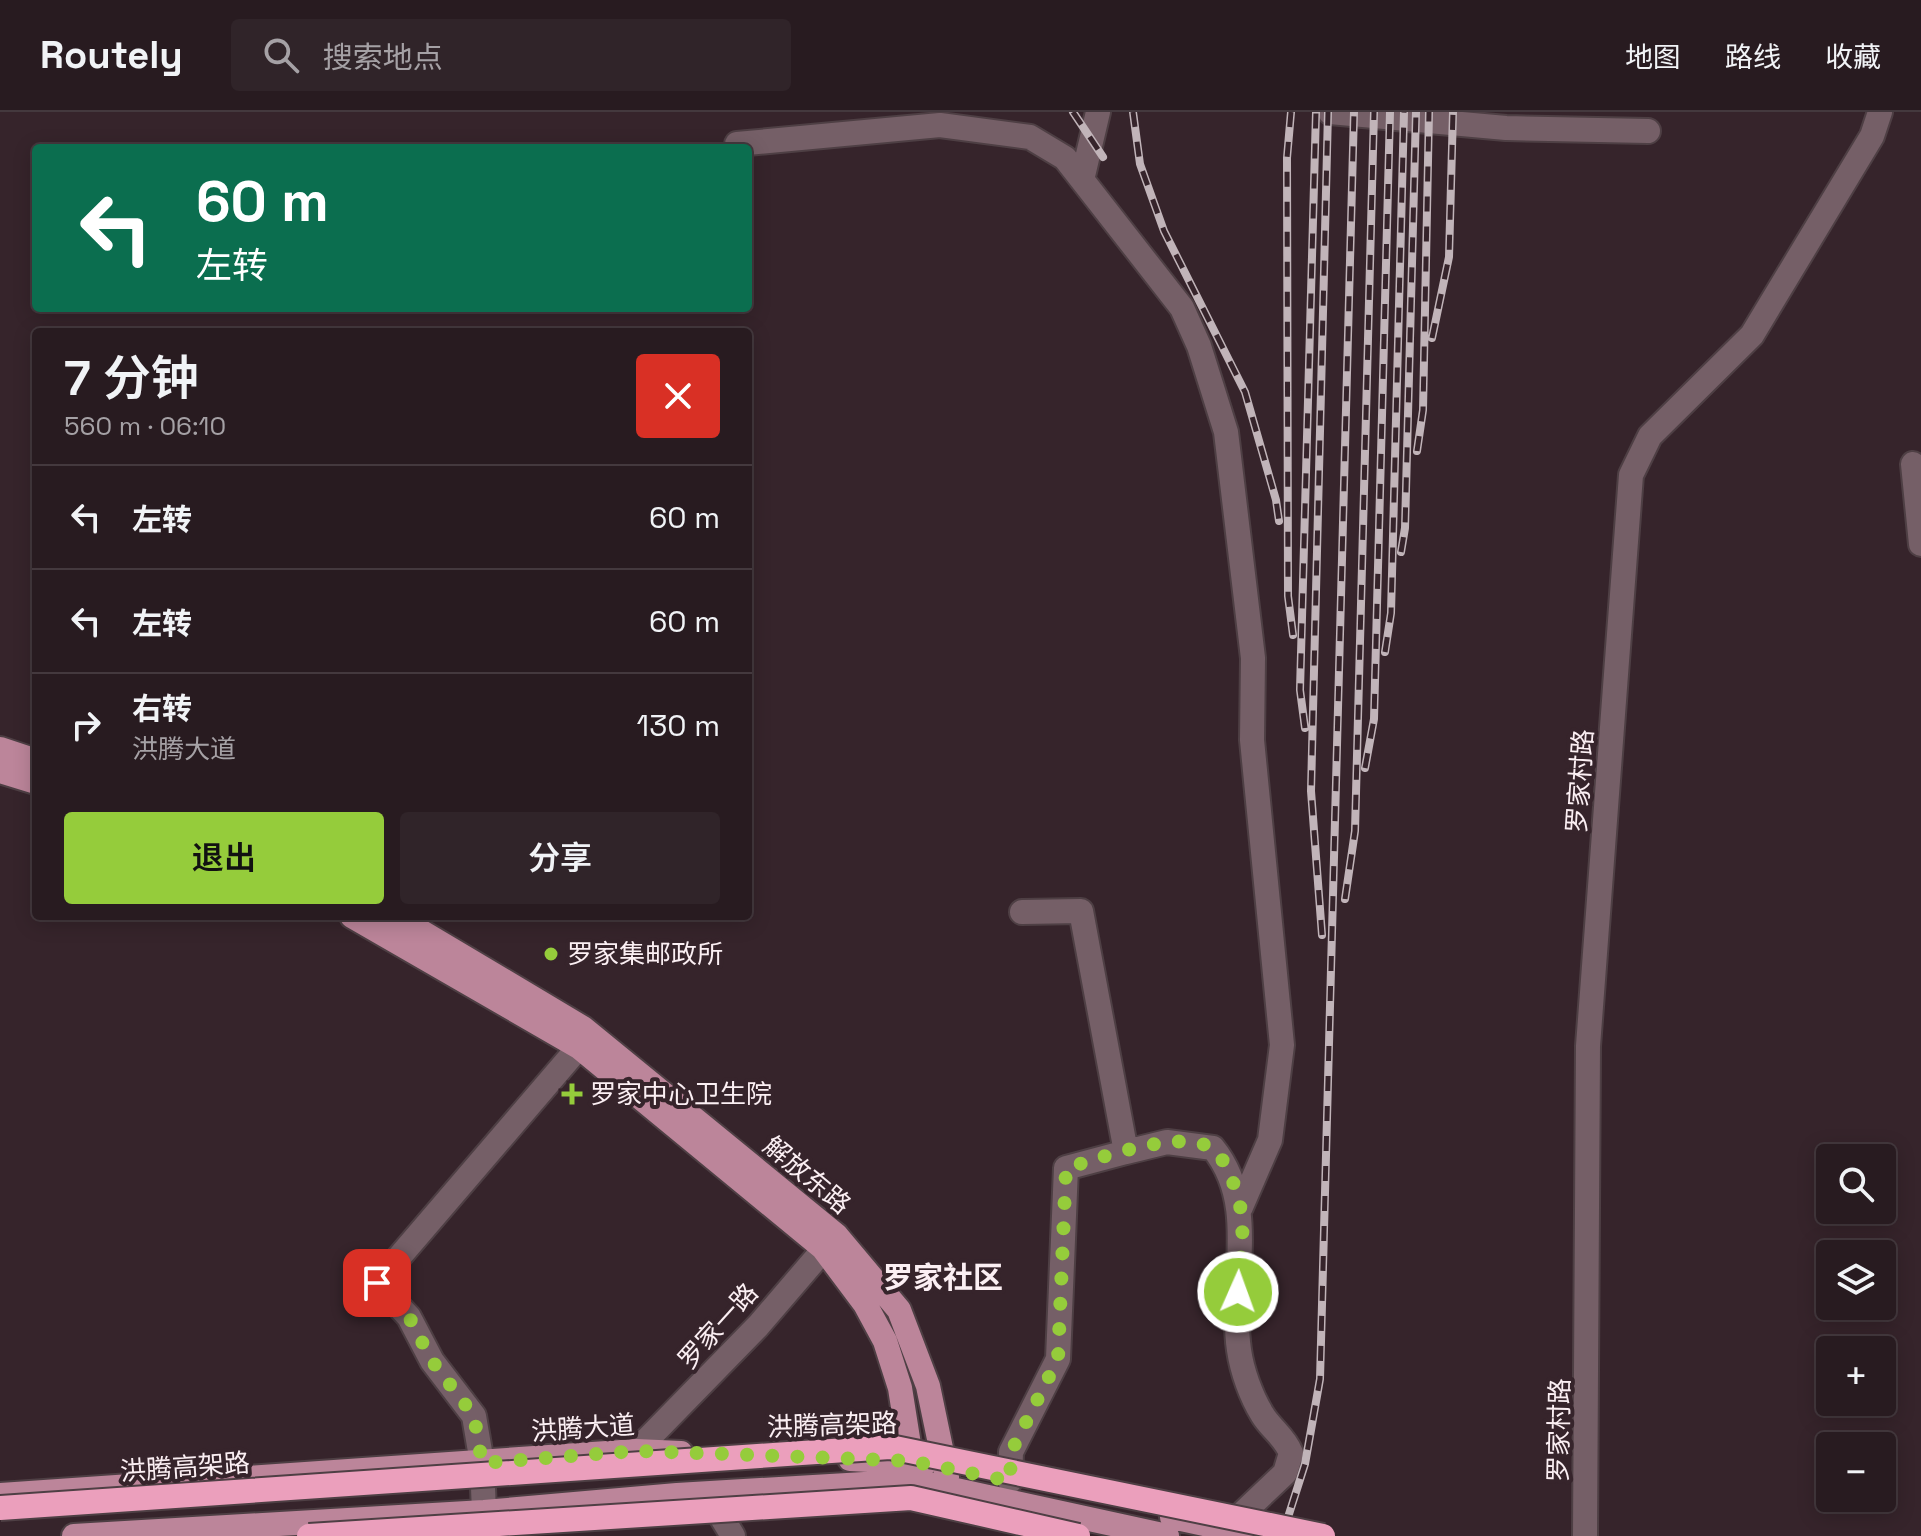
<!DOCTYPE html>
<html lang="zh">
<meta charset="utf-8">
<style>
:root{--surface:#281b20;--page:#302429;--text:#f1f3f6;--muted:#a5a1a5;--line:#44393e;--accent:#95cc3b}
body{margin:0;font-family:"Space Grotesk","Noto Sans SC",sans-serif;background:var(--page);color:var(--text);height:100vh;display:flex;flex-direction:column;font-size:30px;white-space:nowrap}
*{box-sizing:border-box;margin:0}
p{font-size:26px;color:var(--muted)}
.icon{flex:none;width:44px;height:44px;fill:none;stroke:currentColor;stroke-width:2;stroke-linecap:round;stroke-linejoin:round}
.map{position:relative;flex:1;overflow:hidden}
.drawer{position:absolute;left:32px;top:216px;width:720px;height:592px;display:flex;flex-direction:column;background:var(--surface);border-radius:8px;box-shadow:0 4px 20px #0003,0 0 0 2px var(--line)}
.drawer>*{flex:none}
.hud{position:absolute;left:32px;top:32px;width:720px;height:168px;border-radius:8px;box-shadow:0 4px 20px #0003,0 0 0 2px var(--line);background:#0b6e4f;color:#fff;overflow:hidden}
.tools{position:absolute;left:1816px;top:1032px;display:grid;gap:16px}
.tools a{display:grid;place-items:center;width:80px;height:80px;border-radius:8px;background:var(--surface);box-shadow:0 4px 20px #0003,0 0 0 2px var(--line);font-size:40px}
.pin{position:absolute;display:grid;place-items:center;width:68px;height:68px;color:#fff;margin:-34px;border-radius:16px;box-shadow:0 4px 12px #0006}
.me{position:absolute;width:88px;margin:-44px;rotate:2deg;stroke-linejoin:round;filter:drop-shadow(0 0 6px #0008)}
.turn{display:flex;align-items:center;gap:28px;height:168px;padding:0 32px;font-size:36px}
.turn .icon{width:104px;height:104px;stroke-width:2.5}
.turn b{display:block;font-size:56px;line-height:68px}
.round{display:grid;place-items:center;flex:none;width:84px;height:84px;border-radius:8px;background:var(--page)}
.headline{display:flex;align-items:center;justify-content:space-between;height:136px;padding:0 32px}
h1{font-size:48px;font-weight:600;line-height:60px}
.cta{display:flex;gap:16px;margin-top:auto;padding:16px 32px}
.cta a{flex:1;height:92px;border-radius:8px;background:var(--accent);color:#111;font-size:32px;font-weight:600;line-height:92px;text-align:center}
.cta a+a{background:var(--page);color:var(--text)}
ul{padding:0;list-style:none}
li{display:flex;align-items:center;gap:24px;height:104px;padding:0 32px;border-top:2px solid var(--line)}
li div{flex:1}
li b{display:block;font-size:30px}
li em{font-style:normal}
header{display:flex;align-items:center;gap:48px;box-sizing:border-box;height:112px;padding:0 40px;background:var(--surface);border-bottom:2px solid var(--line)}
header strong{font-size:38px}
nav{display:flex;gap:44px;margin-inline-start:auto;font-size:28px}
.search{width:560px;height:72px;background:var(--page);display:flex;align-items:center;gap:20px;box-sizing:border-box;padding:0 28px;border-radius:8px;color:var(--muted);font-size:30px}
.map>svg:first-child{display:block}
.lines{fill:none;stroke-linecap:round;stroke-linejoin:round}
.minor-casing{stroke:#4e3f44;stroke-width:28}
.major-casing{stroke:#4e3f44;stroke-width:28}
.minor{stroke:#755f67;stroke-width:24}
.major{stroke:#bc859a;stroke-width:24}
.rail-casing{stroke:#c1b4b9;stroke-width:8}
.rail{stroke:#36242b;stroke-width:5;stroke-dasharray:15;stroke-linecap:butt}
.highway-bridge-casing{stroke:#4e3f44;stroke-width:28;stroke-linecap:butt}
.highway-bridge{stroke:#eb9fbc;stroke-width:24}
.route{stroke:#95cc3b;stroke-width:14;stroke-dasharray:0 25.2}
.poi-dot{fill:#95cc3b;stroke:#36242b;stroke-width:3}
.labels{text-anchor:middle;dominant-baseline:central;stroke-width:8;stroke-linejoin:round;paint-order:stroke}
.street-label{font-size:26px;fill:#fbeff3;stroke:#36242b}
.poi-label{font-size:26px;fill:#fbeff3;stroke:#36242b;text-anchor:start}
.quarter-label{font-size:30px;font-weight:bold;fill:#fbeff3;stroke:#36242b}
</style>
<header>
<strong>Routely</strong>
<div class="search"><svg class="icon" aria-label="search" viewBox="0 0 24 24"><circle cx="10" cy="10" r="6"/><path d="M15 15l6 6"/></svg>搜索地点</div>
<nav><a>地图</a><a>路线</a><a>收藏</a></nav>
</header>
<div class="map">
<svg width="1921" height="1424" viewBox="0 0 1921 1424">
<rect width="100%" height="100%" fill="#36242b"/>
<g class="lines">
<defs>
<path id="minor" d="M1330,0l176,16 142,3
M737,32l203,-19 90,12 35,21 117,150 17,38 27,86 27,226 -1,82 30,305 -12,95 -29,67
M1082,68l16,-68
M1913,352l8,80
M1126,1040l41,-10 46,6c47,58 16,134 26,202 3,21 12,46 23,64 8,14 22,22 29,39l-6,20 -41,39
M636,1339l122,-125 78,-91
M1010,1369l1,-29 47,-93 8,-191 60,-16 -45,-241 -59,1
M703,1388l10,3 20,33
M484,1400l-2,-49 -8,-47 -42,-55 -23,-44 -32,-34 202,-236
M1585,1424l3,-490 43,-571 19,-39 102,-101 120,-199 8,-24"/>
<path id="major" d="M0,637l36,12
M0,659l36,11
M352,804l227,131 244,201 42,56 20,37 15,47 13,82
M395,804l188,112 253,207 63,75 29,76 19,91
M850,1347l75,4
M0,1383l636,-44 45,2
M1172,1405l87,19
M74,1424l410,-24 193,-17 238,-14 252,55"/>
</defs>
<use href="#minor" class="minor-casing"/>
<use href="#major" class="major-casing"/>
<use href="#minor" class="minor"/>
<use href="#major" class="major"/>
<defs>
<path id="rail" d="M1073,0l30,45
M1133,0l7,52 24,67 81,161 31,108 3,21
M1291,0l-4,46 1,438 5,39
M1432,226l17,-81 4,-145
M1417,339l6,-41 6,-298
M1401,440l4,-24 11,-416
M1385,540l6,-39 13,-501
M1305,616l-5,-38 16,-578
M1365,656l9,-49 16,-607
M1345,787l10,-68 19,-719
M1322,823l-11,-144 17,-679
M1282,1424l23,-72 15,-85 34,-1267"/>
</defs>
<use href="#rail" class="rail-casing"/>
<use href="#rail" class="rail"/>
<defs>
<path id="highway-bridge" d="M0,1396l890,-61 433,89
M309,1424l602,-38 167,38"/>
</defs>
<use href="#highway-bridge" class="highway-bridge-casing"/>
<use href="#highway-bridge" class="highway-bridge"/>
</g>
<g class="lines">
<path class="route" d="M377,1171l32,34 23,44 42,55 8,47 154,-12 92,3 183,7 99,20 1,-29 47,-93 8,-191c33,-9 122,-43 149,-17 13,12 21,38 25,55 6,25 -1,60 -2,86"/>
</g>
<g class="poi-dot">
<circle cx="551" cy="842" r="8"/>
<path d="M568 970h8v8h8v8h-8v8h-8v-8h-8v-8h8z"/>
</g>
<g class="labels">
<g class="street-label">
<text transform="translate(1580 669) rotate(-86)">罗家村路</text>
<text transform="translate(807 1063) rotate(40)">解放东路</text>
<text transform="translate(718 1214) rotate(-48)">罗家一路</text>
<text transform="translate(832 1313) rotate(-2)">洪腾高架路</text>
<text transform="translate(583 1316) rotate(-4)">洪腾大道</text>
<text transform="translate(1559 1318) rotate(-89)">罗家村路</text>
<text transform="translate(185 1355) rotate(-4)">洪腾高架路</text>
</g>
<g class="poi-label">
<text x="567" y="842">罗家集邮政所</text>
<text x="590" y="982">罗家中心卫生院</text>
</g>
<g class="quarter-label">
<text x="943" y="1165">罗家社区</text>
</g>
</g>
</svg>
<div class="tools">
<a><svg class="icon" aria-label="search" viewBox="0 0 24 24"><circle cx="10" cy="10" r="6"/><path d="M15 15l6 6"/></svg></a>
<a><svg class="icon" aria-label="layers" viewBox="0 0 24 24"><path d="M12 4l9 5-9 5-9-5zM3 14l9 5 9-5"/></svg></a>
<a>+</a>
<a>−</a>
</div>
<div class="pin" style="left:377px;top:1171px;background:#d93025"><svg class="icon" aria-label="arrive" viewBox="0 0 24 24"><path d="M6 21V4h12l-3 4 3 4H6"/></svg></div>
<svg class="me" style="left:1238px;top:1180px" viewBox="-20 -20 40 40"><circle r="17" fill="#95cc3b" stroke="#fff" stroke-width="3"/><path d="M0-11L8 9 0 5-8 9z" fill="#fff"/></svg>
<div class="hud">
<div class="turn"><svg class="icon" aria-label="left" viewBox="0 0 24 24"><path d="M17 20v-9H6M10 6l-5 5 5 5"/></svg><div><b>60 m</b>左转</div></div>
</div>
<section class="drawer">
<div class="headline"><div><h1>7 分钟</h1><p>560 m · 06:10</p></div><a class="round" style="background:#d93025;color:#fff"><svg class="icon" aria-label="close" viewBox="0 0 24 24"><path d="M6 6l12 12M18 6L6 18"/></svg></a></div>
<ul>
<li><svg class="icon" aria-label="left" viewBox="0 0 24 24"><path d="M17 20v-9H6M10 6l-5 5 5 5"/></svg><div><b>左转</b></div><em>60 m</em></li>
<li><svg class="icon" aria-label="left" viewBox="0 0 24 24"><path d="M17 20v-9H6M10 6l-5 5 5 5"/></svg><div><b>左转</b></div><em>60 m</em></li>
<li><svg class="icon" aria-label="right" viewBox="0 0 24 24"><path d="M7 20v-9h11M14 6l5 5-5 5"/></svg><div><b>右转</b><p>洪腾大道</p></div><em>130 m</em></li>
</ul>
<div class="cta"><a>退出</a><a>分享</a></div>
</section>
</div>
